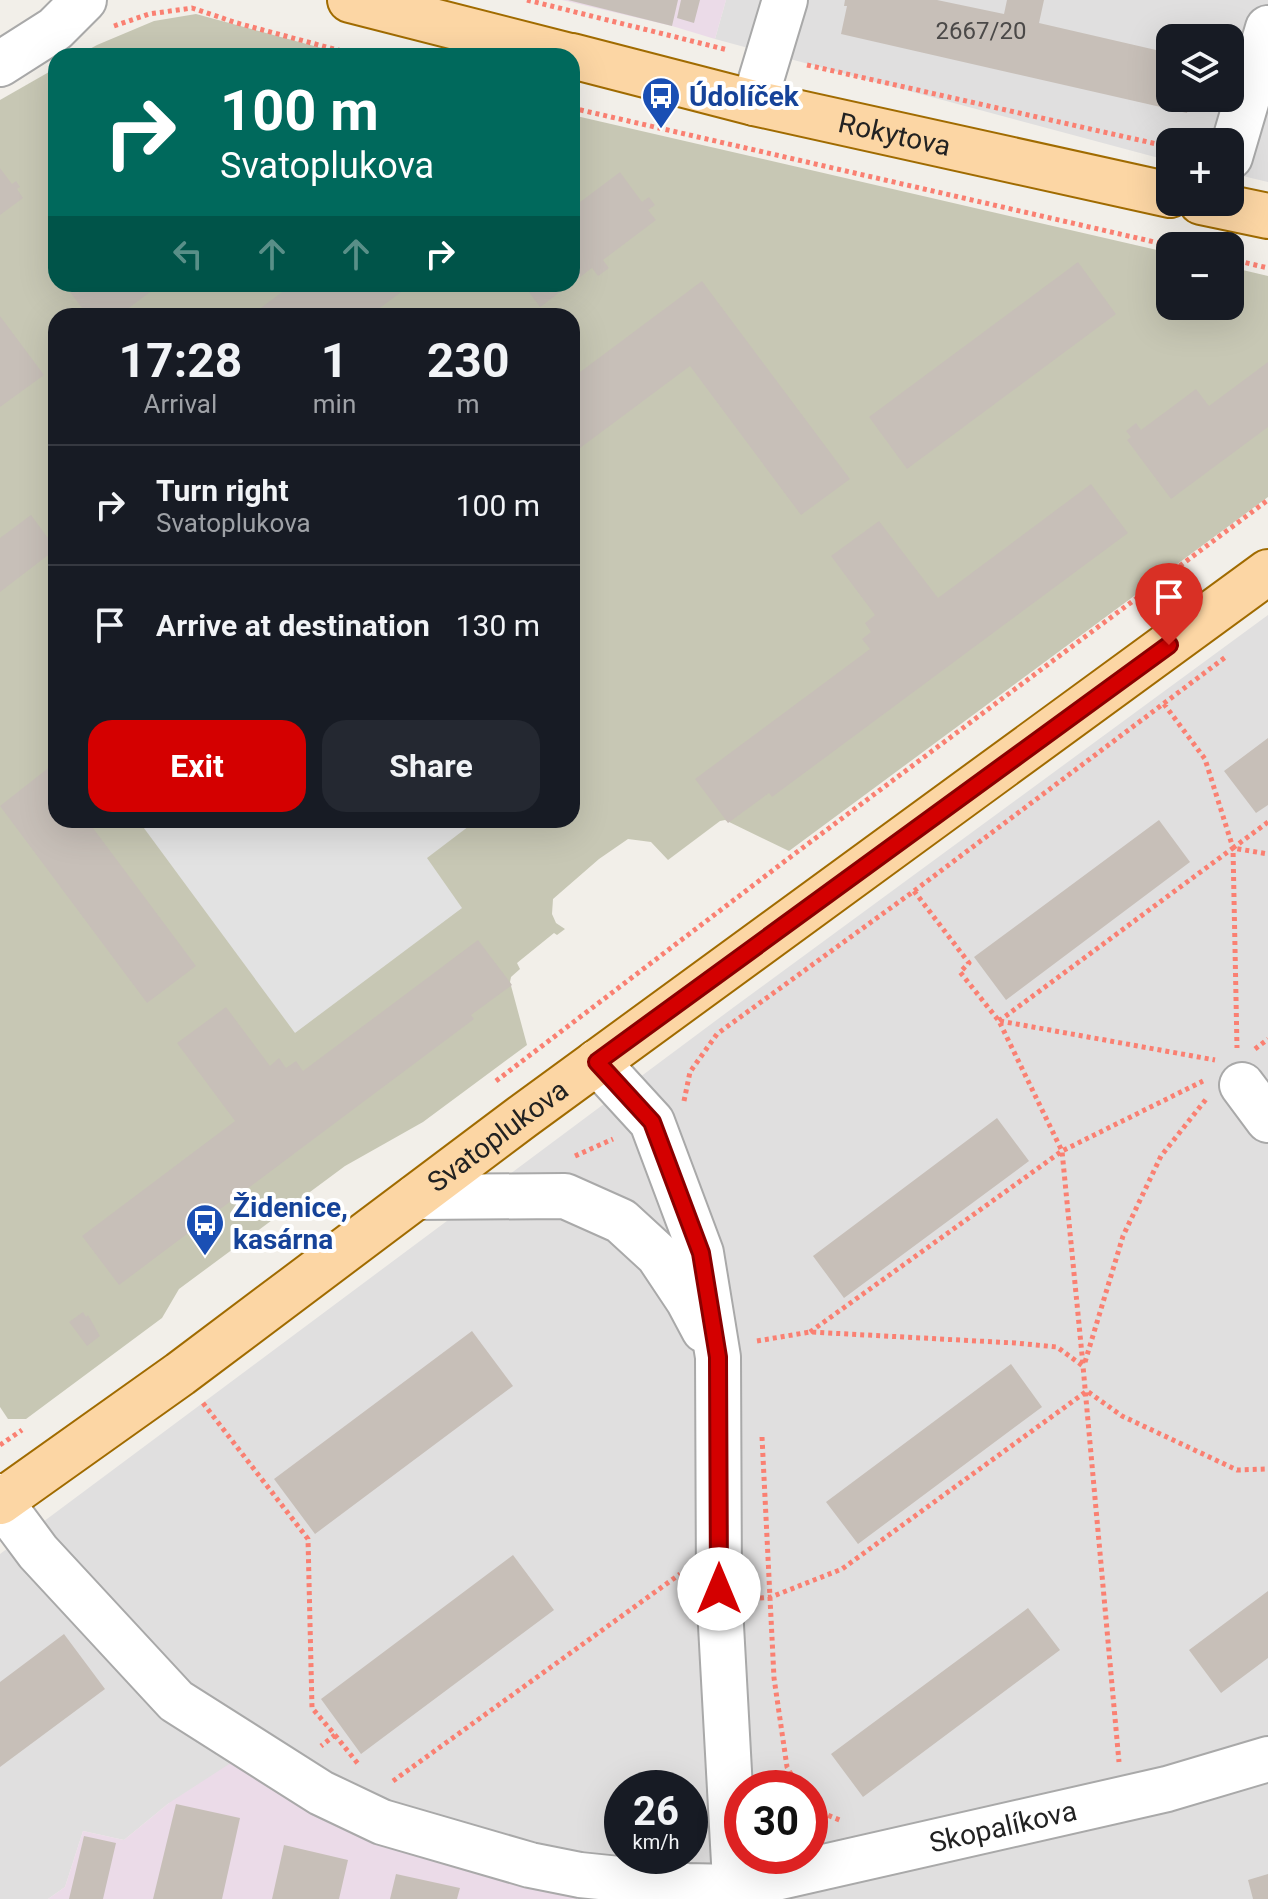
<!DOCTYPE html>
<meta charset="utf-8">
<style>
:root{--surface:#171b24;--page:#242831;--text:#f1f3f6;--muted:#9ea1a6;--line:#363941;--accent:#d40000}
body{margin:0;font-family:Roboto,sans-serif;background:var(--page);color:var(--text);height:100vh;display:flex;flex-direction:column;font-size:30px;white-space:nowrap}
*{box-sizing:border-box;margin:0}
p{font-size:26px;color:var(--muted)}
.icon{flex:none;width:44px;height:44px;fill:none;stroke:currentColor;stroke-width:2;stroke-linecap:round;stroke-linejoin:round}
.map{position:relative;flex:1;overflow:hidden}
.sheet{position:absolute;left:48px;top:308px;width:532px;height:520px;display:flex;flex-direction:column;background:var(--surface);border-radius:24px;box-shadow:0 8px 32px #0002}
.sheet>*{flex:none}
.guide{position:absolute;left:48px;top:48px;width:532px;height:244px;border-radius:24px;box-shadow:0 8px 32px #0002;background:#00695c;color:#fff;overflow:hidden}
.tools{position:absolute;left:1156px;top:24px;display:grid;gap:16px}
.tools a{display:grid;place-items:center;width:88px;height:88px;border-radius:16px;background:var(--surface);box-shadow:0 8px 32px #0002;font-size:40px}
.speed{position:absolute;left:604px;top:1770px;display:flex;gap:16px;font-size:40px;font-weight:700;text-align:center}
.speed>*{display:grid;place-content:center;width:104px;height:104px;border-radius:50%;background:var(--surface);box-shadow:0 8px 32px #0002;line-height:1}
.speed small{font-size:20px;font-weight:400}
.speed .limit{border:12px solid #d22;background:#fff;color:#111}
.pin{position:absolute;display:grid;place-items:center;width:68px;height:68px;color:#fff;margin:-82px -34px;border-radius:50% 50% 50% 0;rotate:-45deg;box-shadow:0 0 8px #0007}
.pin .icon{rotate:45deg}
.me{position:absolute;width:88px;margin:-44px;rotate:0deg;stroke-linejoin:round;filter:drop-shadow(0 0 6px #0008)}
.turn{display:flex;align-items:center;gap:28px;height:168px;padding:0 40px;font-size:36px}
.turn .icon{width:104px;height:104px;stroke-width:2.5}
.turn b{display:block;font-size:56px;line-height:68px}
.lanes{display:flex;align-items:center;height:76px;padding:0 40px;background:#0003;justify-content:center;gap:40px;direction:ltr}
.lanes .off{opacity:.35}
.eta{display:flex;justify-content:space-evenly;align-items:center;height:136px;text-align:center}
.eta b{font-size:48px;font-weight:700;line-height:56px}
.button{display:flex;gap:16px;margin-top:auto;padding:16px 40px}
.button a{flex:1;height:92px;border-radius:24px;background:var(--accent);color:#fff;font-size:32px;font-weight:700;line-height:92px;text-align:center}
.button a+a{background:var(--page);color:var(--text)}
ul{padding:0;list-style:none}
li{display:flex;align-items:center;gap:24px;height:120px;padding:0 40px;border-top:2px solid var(--line)}
li div{flex:1}
li b{display:block;font-size:30px}
li em{font-style:normal}
.map>svg:first-child{display:block}
.residential{fill:#e0dfdf;fill-rule:evenodd}
.industrial{fill:#ebdbe8}
.construction{fill:#c7c7b4;fill-rule:evenodd}
.parking{fill:#e2e2e2}
.building{fill:#c7bfb8}
.lines{fill:none;stroke-linecap:round;stroke-linejoin:round}
.minor-casing{stroke:#a9a9a9;stroke-width:48}
.major-casing{stroke:#a06b00;stroke-width:48}
.path{stroke:#fa8072;stroke-width:5;stroke-dasharray:4 4;stroke-linecap:butt}
.minor{stroke:#fff;stroke-width:44}
.major{stroke:#fcd6a4;stroke-width:44}
.route-casing{stroke:#8a0000;stroke-width:20}
.route{stroke:#d40000;stroke-width:14}
.labels{text-anchor:middle;dominant-baseline:central;stroke-width:8;stroke-linejoin:round;paint-order:stroke}
.number-label{font-size:24px;fill:#4b4948}
.transit-label{font-size:28px;font-weight:bold;fill:#164399;stroke:#fff;text-anchor:start}
.street-label{font-size:28px;fill:#222;stroke:#fff}
</style>
<div class="map">
<svg width="1268" height="1899" viewBox="0 0 1268 1899">
<rect width="100%" height="100%" fill="#f2efe9"/>
<path class="residential" d="M726,0h542v182l-38,-9v-31h-60v19l-455,-122zM1170,38h60v60h-60z
M1268,615v1284h-591l-508,-96 -45,37 -41,-9 -18,56 -17,12h-48v-345l734,-547zM622,1788h68v68h-68zM742,1788h68v68h-68z"/>
<path class="industrial" d="M562,0h164l-11,39 -43,-13z
M240,1757l437,142h-629l17,-12 18,-56 41,9 45,-37z"/>
<path class="construction" d="M196,14l155,42h-274l20,-11 57,-24z
M56,68v216h516v-169l598,138v53h60v-39l38,9v221l-479,354 -64,-31 -5,1 -52,39 -17,-18 -23,-3 -29,20 -46,40 -1,15 4,9 9,6 -8,6 -3,-2 -37,30 3,6 -9,8 -1,5 17,63 -104,77 -78,44 -166,123 -17,29 -136,101h-18l-8,-12v-1307zM56,316h516v504h-516z"/>
<path class="parking" d="M138,820h339l-50,38 35,50 -167,125z"/>
<path class="building" d="M568,0h110l-6,26z
M681,0h19l-6,23 -17,-5z
M845,0h92l67,14 3,-14h37l-5,23 117,27 5,-20 28,7 -19,1v60h21l-4,15 -346,-79 6,-28h-3z
M0,168l12,16 4,-3 4,6 -3,2 6,9 -23,17z
M620,172l22,30 7,-5 6,8 -7,5 8,10 -53,40 6,8 -11,8 -6,-8 -20,15v-75z
M1078,262l38,52 -209,155 -38,-52z
M702,281l148,198 -49,36 -111,-149 -118,88v-76z
M64,284h97l-35,26 1,2 -5,4h-34z
M293,284h74l6,8 12,-8h27l-43,32h-119z
M523,284h48l-31,23z
M0,316l44,59 -44,32z
M1268,362v65l-97,72 -44,-59 4,-3 -5,-6 10,-8 5,7 55,-41 13,17z
M1091,484l37,49 -356,264 -3,-4 -41,30 -33,-44 175,-130 -8,-10 9,-7 -6,-9 10,-8 -44,-59 48,-35 59,77z
M31,515l25,34 -56,43v-54z
M1268,738v67l-12,8 -32,-42z
M56,762v58h31l109,146 -49,37 -147,-197z
M1159,820l31,42 -184,138 -32,-43z
M478,940l34,45 -41,30 3,4 -355,266 -37,-49 153,-115 -58,-78 49,-36 44,59 9,-8 7,10 10,-7 7,10z
M997,1118l32,43 -185,137 -31,-42z
M83,1312l3,5 2,-2 12,21 -13,10 -18,-24z
M472,1331l41,55 -198,148 -41,-55z
M1011,1364l31,43 -184,137 -32,-42z
M513,1555l41,55 -193,144 -40,-55z
M1268,1591v67l-47,35 -32,-43z
M1028,1608l32,42 -197,147 -32,-43z
M64,1634l41,55 -105,78v-85z
M176,1804l64,14 -18,81h-69z
M84,1836l32,7 -13,56h-34z
M284,1845l64,15 -9,39h-67z
M396,1874l64,14 -3,11h-67z
M1268,1874v25h-15l-5,-19z"/>
<g class="lines">
<defs>
<g id="minor">
<path d="M0,64l55,-35 29,-29"/>
<path d="M754,103l31,-103"/>
<path d="M1230,157l38,-129"/>
<path d="M597,1062l55,60 49,131 17,104 1,232 17,310"/>
<path d="M1242,1085l26,35"/>
<path d="M416,1197l149,-1 56,25 37,34 30,45 16,30"/>
<path id="s1" d="M0,1496l1,6 37,50 138,149 145,92 61,29 148,43 50,10 107,11 49,1 431,-98 101,-30"/>
</g>
<g id="major">
<path d="M350,0l220,56"/>
<path id="s2" d="M572,56l182,47 416,92"/>
<path d="M1201,202l67,14"/>
<path id="s3" d="M0,1502l180,-128 342,-257 746,-545"/>
</g>
</defs>
<use href="#minor" class="minor-casing"/>
<use href="#major" class="major-casing"/>
<path class="path" d="M527,0l201,50
M114,26l35,-12 43,-6 45,15 123,33
M807,65l363,82
M572,108l600,138
M1230,259l38,9
M1164,704l41,55 28,89
M1268,822l-35,26 35,6
M914,891l55,72 -9,9 39,49 63,130 21,214
M999,1021l234,-173 4,200
M1000,1021l215,39
M1255,1049l13,-10
M496,1081l297,-226 475,-355
M684,1101l6,-29 27,-38 197,-143 313,-235
M575,1156l38,-17
M810,1332l252,-181 141,-70
M757,1341l53,-9 205,11 42,4 26,19 36,396
M1085,1362l38,-126 38,-80 46,-58
M203,1403l105,136 4,169 23,27 -14,11
M762,1437l12,241 13,89 12,21
M0,1445l22,-15
M760,1598l11,-1 71,-28 245,-178 35,25 115,54 31,-1
M335,1735l24,30
M393,1781l287,-207
M810,1800l15,14 17,7"/>
<use href="#minor" class="minor"/>
<use href="#major" class="major"/>
</g>
<g class="lines">
<defs>
<path id="route" d="M719,1589l-1,-232 -17,-104 -49,-131 -55,-60 572,-417"/>
</defs>
<use href="#route" class="route-casing"/>
<use href="#route" class="route"/>
</g>
<defs>
<symbol id="bus-pin" viewBox="-11 -11 22 30"><path d="M0 17L-7.5 6A9.5 9.5 0 1 1 7.5 6Z" fill="#1a4fb4" stroke="#fff"/><path d="M-5-6H5V4H4V6H2V4H-2V6H-4V4H-5ZM-3.5-4V0h7V-4ZM-3.5 1.2v1.5H-2V1.2ZM2 1.2v1.5H3.5V1.2Z" fill="#fff"/></symbol>
</defs>
<g fill-rule="evenodd">
<use href="#bus-pin" x="639" y="74" width="44" height="60"/>
<use href="#bus-pin" x="183" y="1201" width="44" height="60"/>
</g>
<g class="labels">
<g class="number-label">
<text x="981" y="31">2667/20</text>
</g>
<g class="transit-label">
<text x="689" y="96">Údolíček</text>
<text x="233" y="1207">Židenice,<tspan x="233" dy="32">kasárna</tspan></text>
</g>
<g class="street-label">
<text stroke="none"><textPath href="#s2" startOffset="332">Rokytova</textPath></text>
<text stroke="none"><textPath href="#s3" startOffset="618">Svatoplukova</textPath></text>
<text stroke="none"><textPath href="#s1" startOffset="1146">Skopalíkova</textPath></text>
</g>
</g>
</svg>
<div class="tools">
<a><svg class="icon" aria-label="layers" viewBox="0 0 24 24"><path d="M12 4l9 5-9 5-9-5zM3 14l9 5 9-5"/></svg></a>
<a>+</a>
<a>−</a>
</div>
<div class="speed"><div>26<small>km/h</small></div><div class="limit">30</div></div>
<div class="pin" style="left:1169px;top:645px;background:#d93025"><svg class="icon" aria-label="arrive" viewBox="0 0 24 24"><path d="M6 21V4h12l-3 4 3 4H6"/></svg></div>
<svg class="me" style="left:719px;top:1589px" viewBox="-20 -20 40 40"><circle r="19" fill="#fff"/><path d="M0-13L10 11 0 6-10 11z" fill="#d40000"/></svg>
<div class="guide">
<div class="turn"><svg class="icon" aria-label="right" viewBox="0 0 24 24"><path d="M7 20v-9h11M14 6l5 5-5 5"/></svg><div><b>100 m</b>Svatoplukova</div></div>
<div class="lanes"><svg class="icon off" aria-label="left" viewBox="0 0 24 24"><path d="M17 20v-9H6M10 6l-5 5 5 5"/></svg><svg class="icon off" aria-label="ahead" viewBox="0 0 24 24"><path d="M12 20V5M6 11l6-6 6 6"/></svg><svg class="icon off" aria-label="ahead" viewBox="0 0 24 24"><path d="M12 20V5M6 11l6-6 6 6"/></svg><svg class="icon" aria-label="right" viewBox="0 0 24 24"><path d="M7 20v-9h11M14 6l5 5-5 5"/></svg></div>
</div>
<section class="sheet">
<div class="eta">
<div><b>17:28</b><p>Arrival</p></div>
<div><b>1</b><p>min</p></div>
<div><b>230</b><p>m</p></div>
</div>
<ul>
<li><svg class="icon" aria-label="right" viewBox="0 0 24 24"><path d="M7 20v-9h11M14 6l5 5-5 5"/></svg><div><b>Turn right</b><p>Svatoplukova</p></div><em>100 m</em></li>
<li><svg class="icon" aria-label="arrive" viewBox="0 0 24 24"><path d="M6 21V4h12l-3 4 3 4H6"/></svg><div><b>Arrive at destination</b></div><em>130 m</em></li>
</ul>
<div class="button"><a>Exit</a><a>Share</a></div>
</section>
</div>
